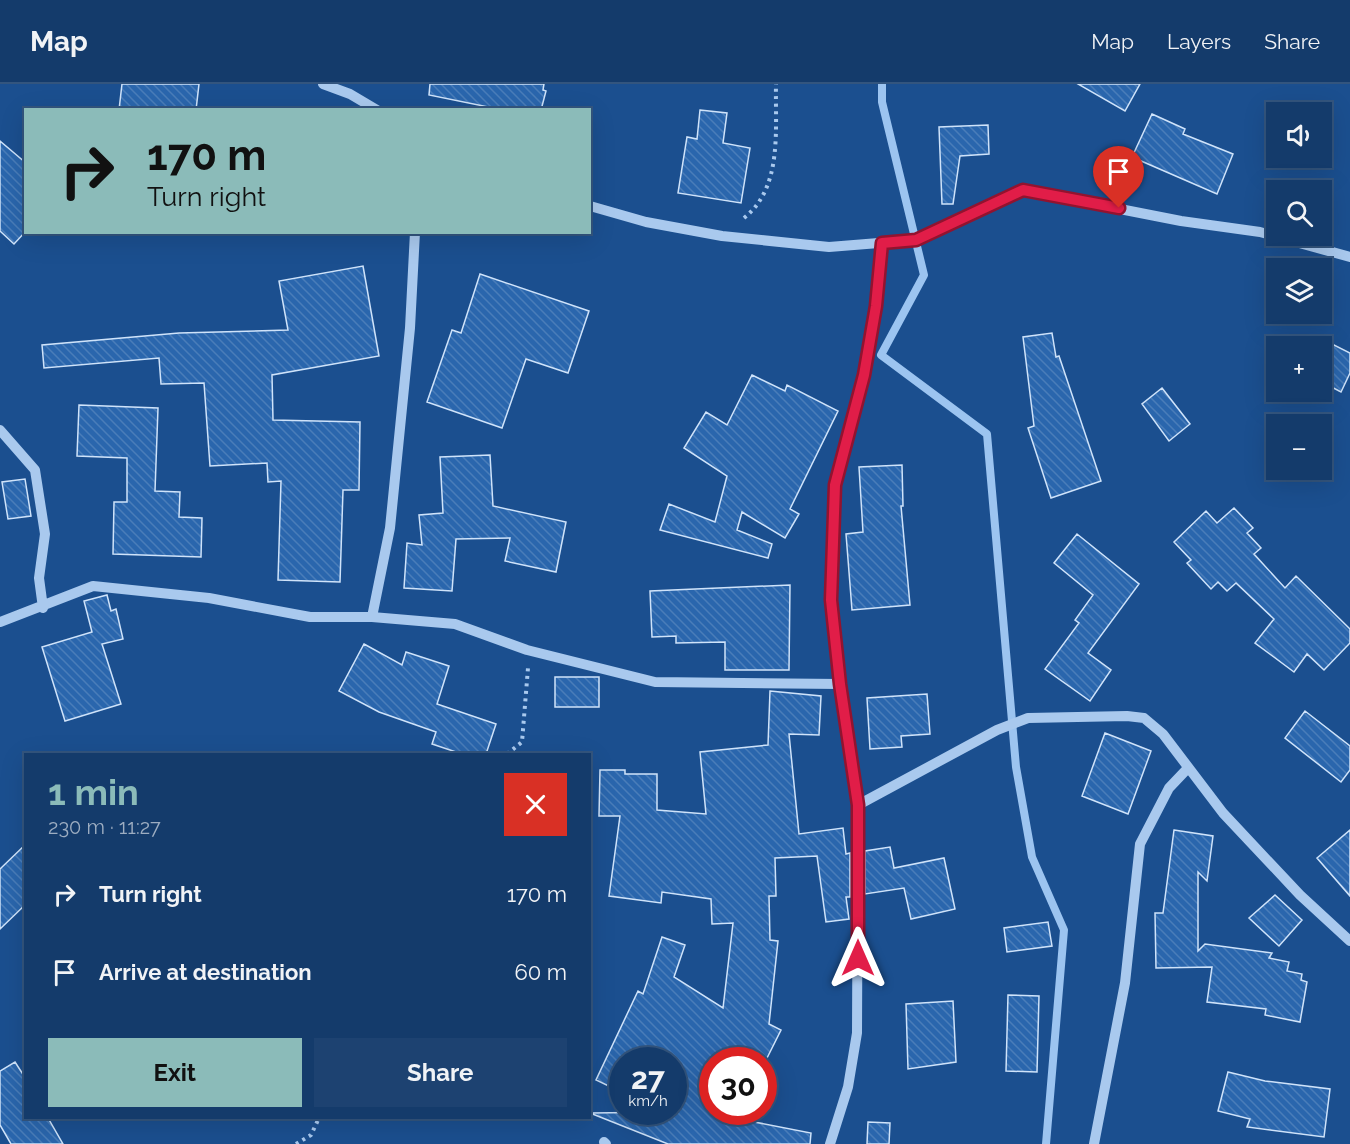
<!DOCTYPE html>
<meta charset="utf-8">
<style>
:root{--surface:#143b6b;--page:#1d4271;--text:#f1f3f6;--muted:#9dadc1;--line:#33557e;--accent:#8bbbb9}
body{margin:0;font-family:Raleway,sans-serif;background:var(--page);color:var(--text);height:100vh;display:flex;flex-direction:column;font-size:22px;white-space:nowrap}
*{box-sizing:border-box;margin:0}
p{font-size:20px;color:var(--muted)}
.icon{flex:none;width:33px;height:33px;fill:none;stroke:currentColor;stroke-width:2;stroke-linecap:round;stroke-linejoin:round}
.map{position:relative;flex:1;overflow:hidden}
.sheet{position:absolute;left:24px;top:669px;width:567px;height:366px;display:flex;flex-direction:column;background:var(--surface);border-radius:0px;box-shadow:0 6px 24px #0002,0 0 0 2px var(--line)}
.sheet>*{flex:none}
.hud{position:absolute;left:24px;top:24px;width:567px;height:126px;border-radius:0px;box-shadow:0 6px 24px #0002,0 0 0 2px var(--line);background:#8bbbb9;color:#111;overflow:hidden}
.controls{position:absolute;left:1266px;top:18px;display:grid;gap:12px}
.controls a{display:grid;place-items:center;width:66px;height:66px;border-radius:0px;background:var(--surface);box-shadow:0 6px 24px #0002,0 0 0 2px var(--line);font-size:30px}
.speed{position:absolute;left:609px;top:963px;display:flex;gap:12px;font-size:30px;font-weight:700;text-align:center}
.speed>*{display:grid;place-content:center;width:78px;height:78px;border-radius:50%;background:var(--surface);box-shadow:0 6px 24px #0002,0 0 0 2px var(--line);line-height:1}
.speed small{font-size:15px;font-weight:400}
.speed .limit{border:9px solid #d22;background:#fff;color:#111}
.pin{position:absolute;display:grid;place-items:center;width:51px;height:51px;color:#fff;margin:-62px -26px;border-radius:50% 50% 50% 0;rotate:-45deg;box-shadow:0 0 6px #0007}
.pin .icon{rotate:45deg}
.me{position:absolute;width:66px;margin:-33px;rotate:0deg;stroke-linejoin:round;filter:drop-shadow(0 0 4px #0008)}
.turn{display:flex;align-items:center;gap:21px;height:126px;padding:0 24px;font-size:27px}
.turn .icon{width:78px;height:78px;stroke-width:2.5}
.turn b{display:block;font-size:42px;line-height:51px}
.round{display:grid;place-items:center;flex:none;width:63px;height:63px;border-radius:0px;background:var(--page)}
.overview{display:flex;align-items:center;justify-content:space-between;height:102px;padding:0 24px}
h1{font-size:36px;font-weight:700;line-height:45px;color:var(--accent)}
.action{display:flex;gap:12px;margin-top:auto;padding:12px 24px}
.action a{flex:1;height:69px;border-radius:0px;background:var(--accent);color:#111;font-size:24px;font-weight:700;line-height:69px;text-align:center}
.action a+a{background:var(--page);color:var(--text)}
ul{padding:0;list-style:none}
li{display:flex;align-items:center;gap:18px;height:78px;padding:0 24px}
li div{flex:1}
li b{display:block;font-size:22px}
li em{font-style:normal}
header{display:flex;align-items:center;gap:36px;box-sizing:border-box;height:84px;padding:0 30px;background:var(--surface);border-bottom:2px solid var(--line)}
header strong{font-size:28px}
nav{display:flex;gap:33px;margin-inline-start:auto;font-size:21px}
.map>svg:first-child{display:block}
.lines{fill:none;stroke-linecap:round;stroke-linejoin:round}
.stream{stroke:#9cc4f0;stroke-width:8}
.building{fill:url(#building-back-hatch);stroke:#cfe3fa;stroke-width:1.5}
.path{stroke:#a9c9ee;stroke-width:4;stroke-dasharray:3 4.5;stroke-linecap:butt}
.minor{stroke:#a9c9ee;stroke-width:10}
.route-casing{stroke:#92132f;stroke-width:15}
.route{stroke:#e11d48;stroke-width:10}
</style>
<header>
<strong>Map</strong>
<nav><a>Map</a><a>Layers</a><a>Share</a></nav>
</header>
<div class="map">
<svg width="1350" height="1060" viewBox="0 0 1350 1060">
<defs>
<pattern id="building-back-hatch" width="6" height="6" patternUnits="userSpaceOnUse" patternTransform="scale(1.5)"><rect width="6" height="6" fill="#2a66ad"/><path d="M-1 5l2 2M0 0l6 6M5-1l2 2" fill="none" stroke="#4a7db9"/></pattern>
</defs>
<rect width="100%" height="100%" fill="#1b4f8f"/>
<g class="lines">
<path class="stream" d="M882,0v18l42,173 -43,80 106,79 29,333 16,90 32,73 -18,214"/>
</g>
<path class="building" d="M122,0h77l-3,26h-77z
M430,0h114l-1,6 3,1 -5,19h-38l-74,-15z
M1078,0h62l-15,27z
M700,26l27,3 -4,30 27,5 -9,55 -63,-10 9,-56 10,2z
M1152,30l33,15 -2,5 50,20 -16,40 -85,-37z
M988,41l1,29 -29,2 -7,48h-11l-3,-77z
M0,57l26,22v68l-12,13 -14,-13z
M363,182l16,90 -107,19 1,45 87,2 -1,68h-16l-3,92 -62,-2 3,-99 -13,1 -1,-19 -57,3 -6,-83 -43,1 -2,-26 -115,10 -2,-23 137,-12 109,-3 -9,-49z
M480,190l109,37 -21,62 -42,-14 -24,69 -75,-26 25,-72 9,3z
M1052,249l4,24 3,-1 42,125 -50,17 -23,-70 6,-2 -11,-89z
M1322,255l28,14v20l-9,19 -19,-10z
M752,291l33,16 2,-6 51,26 -48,98 9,5 -14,24 -43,-26 -5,18 35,14 -4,14 -108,-28 9,-26 46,18 12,-46 -43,-28 22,-36 21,13z
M1162,304l28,36 -21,17 -27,-37z
M79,321l79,3 -3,83 25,1 -1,25 23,1 -1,39 -88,-3 1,-52h13v-44l-50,-2z
M490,371l3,51 73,16 -10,50 -51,-11 5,-23 -54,1 -4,52 -48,-3 3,-45 15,2 -3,-30 24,-2 -3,-56z
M902,381l1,41h-2l9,99 -58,5 -6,-76 17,-2 -4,-65z
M25,395l6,37 -23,3 -6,-37z
M1234,424l19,20 -6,5 14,15 -7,6 31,34 11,-12 54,53v14l-26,27 -17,-16 -13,18 -39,-29 19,-24 -38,-36 -9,8 -9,-9 -7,7 -24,-26 4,-3 -17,-18 32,-31 11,12z
M1077,450l62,50 -51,69 23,17 -21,31 -45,-32 34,-46 -4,-3 18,-25 -39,-32z
M790,501l-1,85h-64v-28l-49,1v-7l-24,1 -2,-46z
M107,511l4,16 5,-2 7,30 -21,5 19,60 -56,17 -23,-74 50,-15 -8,-31z
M364,560l38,21 4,-13 43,14 -12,38 59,20 -10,30h-24l-30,-10 4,-12 -57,-20 -40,-21z
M555,593h44v30h-44z
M770,607l51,5 -2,39 -30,-1 10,100 44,-6 3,26 4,-1v44h-4l3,22 -23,3 -9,-66 -42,2 1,38h-7l1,44 8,1 -9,83 12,6 -15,30h-54v52h30l-3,7 72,14 -1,11h-142l-78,-31 84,-1v-52h-52v18l-5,12 -21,-10 42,-89 5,3 19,-57 23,8 -11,32 49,31 10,-85 -21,1 -1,-25 -49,-7 -1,11 -52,-7 11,-80h-21l1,-46h25v4h32v36l49,4 -6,-62 68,-7z
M927,610l3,40 -29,2 1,11 -32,2 -3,-51z
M1305,627l45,35v24l-9,12 -56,-44z
M1105,649l46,18 -23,63 -46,-18z
M1174,746l39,6 -6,45 -9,-9v79l7,-7 67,9 -3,5 20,4 -2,9 15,3 -1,6 6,2 -7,40 -35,-7 1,-6 -59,-7 5,-35 -56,1 -1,-55h8z
M1350,746v66l-33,-38z
M26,760v60l-26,25v-60z
M890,763l4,21 50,-10 11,51 -44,10 -7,-31 -39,6v-43z
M1275,811l27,25 -23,26 -30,-28z
M1048,838l4,24 -45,6 -3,-24z
M1008,911l31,1 -2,76 -31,-1z
M953,917l3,61 -48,7 -2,-65z
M15,978l11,17v39h22l15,26h-52l-11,-19v-54z
M1228,988l37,9 65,8 -6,48 -77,-10 3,-8 -32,-8z
M868,1038l22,1 -1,21h-22z"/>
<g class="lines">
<path class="path" d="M744,134c39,-31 31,-88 32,-134
M507,670l15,-12 6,-74
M296,1060l15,-9 8,-17"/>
<path class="minor" d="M323,0l27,10 27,16
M590,122l56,16 76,14 107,11 87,-7 107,-50 158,31 79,11 90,25
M0,346l35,40 10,64 -6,44 4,30
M372,533l18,-89 20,-200 5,-96
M0,538l93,-36 116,12 101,19h62l83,7 72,26 128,32 185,2 18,121 -1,228 -9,54 -18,57
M840,600l-9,-84 4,-115 29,-110 12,-69 6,-63
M858,721l139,-75 31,-12 99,-2 17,2 19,16 60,79 77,82 50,46
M604,1058l2,2
M1094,1060l31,-161 15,-139 29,-56 19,-20"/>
</g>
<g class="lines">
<defs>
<path id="route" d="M858,874v-153l-18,-121 -9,-84 4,-115 29,-110 12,-69 6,-63 34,-3 107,-50 96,18"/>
</defs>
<use href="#route" class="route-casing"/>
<use href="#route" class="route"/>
</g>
</svg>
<div class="controls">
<a><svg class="icon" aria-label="sound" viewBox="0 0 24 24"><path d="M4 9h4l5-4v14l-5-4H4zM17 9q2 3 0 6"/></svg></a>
<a><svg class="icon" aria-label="search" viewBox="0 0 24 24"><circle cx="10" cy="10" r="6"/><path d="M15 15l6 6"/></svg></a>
<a><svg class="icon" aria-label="layers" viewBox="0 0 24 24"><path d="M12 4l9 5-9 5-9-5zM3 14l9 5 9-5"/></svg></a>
<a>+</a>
<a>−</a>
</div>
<div class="speed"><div>27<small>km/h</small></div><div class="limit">30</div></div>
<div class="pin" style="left:1119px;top:124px;background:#d93025"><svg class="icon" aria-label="arrive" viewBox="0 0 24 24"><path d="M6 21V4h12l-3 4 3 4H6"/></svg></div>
<svg class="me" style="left:858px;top:874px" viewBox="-20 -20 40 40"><path d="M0-17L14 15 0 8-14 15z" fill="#e11d48" stroke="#fff" stroke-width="4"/></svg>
<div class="hud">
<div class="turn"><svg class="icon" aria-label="right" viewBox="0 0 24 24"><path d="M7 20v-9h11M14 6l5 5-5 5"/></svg><div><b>170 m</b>Turn right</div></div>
</div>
<section class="sheet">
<div class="overview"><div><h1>1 min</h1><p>230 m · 11:27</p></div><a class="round" style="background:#d93025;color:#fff"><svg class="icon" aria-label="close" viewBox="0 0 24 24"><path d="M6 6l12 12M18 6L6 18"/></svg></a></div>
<ul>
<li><svg class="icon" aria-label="right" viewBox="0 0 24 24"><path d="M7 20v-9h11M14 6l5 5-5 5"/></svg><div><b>Turn right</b></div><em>170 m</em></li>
<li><svg class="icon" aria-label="arrive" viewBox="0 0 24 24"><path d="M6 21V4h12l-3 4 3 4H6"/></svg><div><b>Arrive at destination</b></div><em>60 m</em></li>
</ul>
<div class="action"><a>Exit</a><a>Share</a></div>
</section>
</div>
